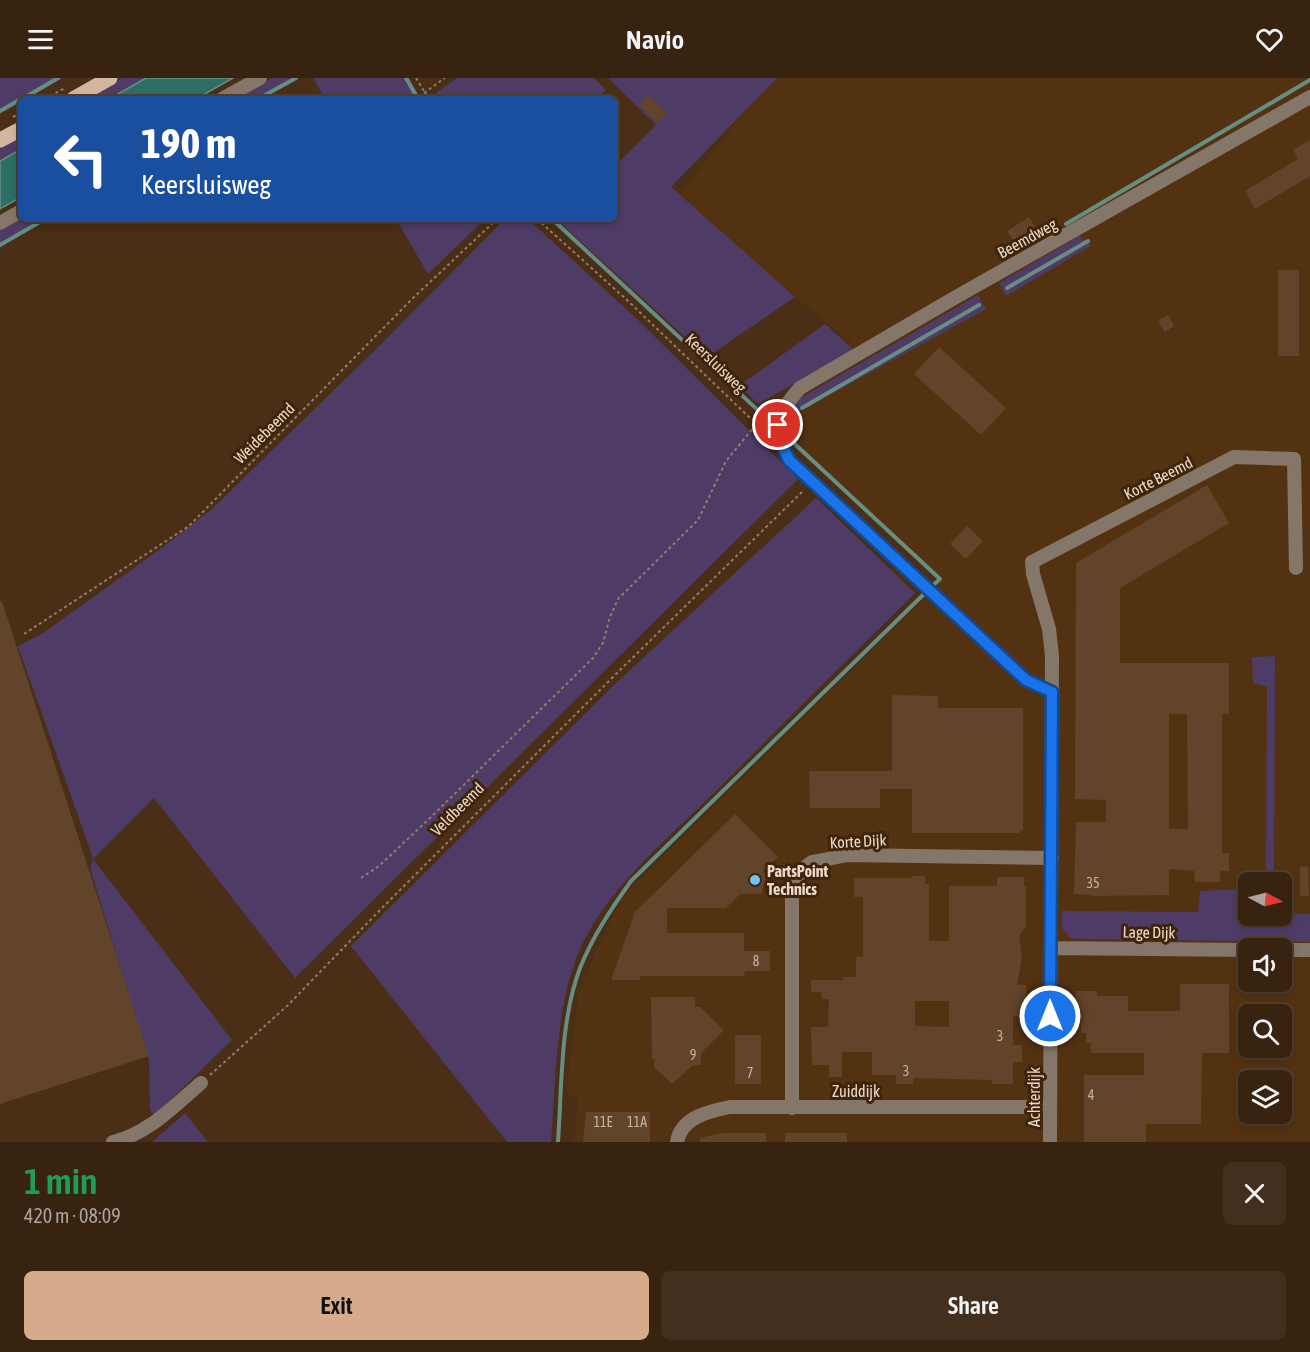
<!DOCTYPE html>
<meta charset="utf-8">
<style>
:root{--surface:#382210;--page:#432f1e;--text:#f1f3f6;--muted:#aba49f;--line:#523f30;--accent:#d6ab8b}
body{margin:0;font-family:"Asap Condensed",sans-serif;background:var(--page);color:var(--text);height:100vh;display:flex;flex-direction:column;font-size:22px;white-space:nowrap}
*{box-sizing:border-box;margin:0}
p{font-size:20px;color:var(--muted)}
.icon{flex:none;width:33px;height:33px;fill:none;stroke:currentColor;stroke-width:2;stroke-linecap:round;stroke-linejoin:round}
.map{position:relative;height:1064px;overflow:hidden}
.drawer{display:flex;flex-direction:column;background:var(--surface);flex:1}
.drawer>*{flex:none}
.hud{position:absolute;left:18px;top:18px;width:600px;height:126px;border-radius:9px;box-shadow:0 3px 9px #0003,0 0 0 2px var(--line);background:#1a4fa0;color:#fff;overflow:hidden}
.needle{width:39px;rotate:97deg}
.tools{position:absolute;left:1238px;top:794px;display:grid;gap:12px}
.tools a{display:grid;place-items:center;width:54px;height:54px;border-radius:9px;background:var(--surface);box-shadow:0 3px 9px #0003,0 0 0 2px var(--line);font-size:30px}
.pin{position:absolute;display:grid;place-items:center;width:51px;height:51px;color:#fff;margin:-26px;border:3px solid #fff;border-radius:50%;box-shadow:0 2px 6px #0007}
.me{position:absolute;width:66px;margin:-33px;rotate:0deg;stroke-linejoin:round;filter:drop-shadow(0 0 4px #0008)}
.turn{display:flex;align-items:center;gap:21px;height:126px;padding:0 24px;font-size:27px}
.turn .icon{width:78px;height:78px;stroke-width:2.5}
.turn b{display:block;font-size:42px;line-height:51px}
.round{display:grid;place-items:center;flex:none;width:63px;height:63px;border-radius:9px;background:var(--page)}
.headline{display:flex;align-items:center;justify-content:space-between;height:102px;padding:0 24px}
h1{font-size:36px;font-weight:600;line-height:45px;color:#1e9e55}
.button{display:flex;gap:12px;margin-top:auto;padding:12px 24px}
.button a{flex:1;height:69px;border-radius:9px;background:var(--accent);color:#111;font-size:24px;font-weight:600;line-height:69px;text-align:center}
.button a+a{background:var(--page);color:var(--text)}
header{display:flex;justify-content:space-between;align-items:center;height:78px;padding:0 24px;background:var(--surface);font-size:27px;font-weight:600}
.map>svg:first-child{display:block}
.built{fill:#533212;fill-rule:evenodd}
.green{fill:#4e3c67}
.water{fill:#2e6f65;stroke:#668e83;stroke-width:1.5}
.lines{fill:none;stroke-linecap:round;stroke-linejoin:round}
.stream{stroke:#668e83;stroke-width:4}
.building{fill:#61442a;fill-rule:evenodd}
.path{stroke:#947d69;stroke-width:2;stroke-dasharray:3 3;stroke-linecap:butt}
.minor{stroke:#85766a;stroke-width:14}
.major{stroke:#d3b69d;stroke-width:15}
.route-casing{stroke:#114b97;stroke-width:15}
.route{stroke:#1a73e8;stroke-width:10}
.poi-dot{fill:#75c0f6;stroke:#3f240a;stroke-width:2}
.labels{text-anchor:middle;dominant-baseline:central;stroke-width:6;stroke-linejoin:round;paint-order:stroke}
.number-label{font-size:14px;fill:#c8b3a2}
.street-label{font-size:16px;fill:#ead8ca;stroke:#3f240a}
.poi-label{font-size:16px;font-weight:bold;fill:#ead8ca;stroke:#3f240a;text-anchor:start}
</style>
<header><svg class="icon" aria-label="menu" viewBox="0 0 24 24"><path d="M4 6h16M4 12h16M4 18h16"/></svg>Navio<svg class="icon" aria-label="heart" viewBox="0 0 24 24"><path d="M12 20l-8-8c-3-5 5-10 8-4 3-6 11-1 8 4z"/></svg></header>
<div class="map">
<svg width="1310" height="1064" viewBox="0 0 1310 1064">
<rect width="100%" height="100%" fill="#4a2e15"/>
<path class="built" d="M771,0h539v1064h-736l4,-45 -12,-3 12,-98 19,-48 25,-51 318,-314 -175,-167 86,-74 -176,-142zM1248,804h33v33h-33zM1248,870h33v33h-33zM1248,936h33v33h-33zM1248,1002h33v33h-33z"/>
<path class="green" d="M0,0h63l-37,21h-5v3l-21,12z
M122,0h24l-37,21h-24z
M272,0h24l-38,21h-24z
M313,0h96l12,21h-96z
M457,0h137l12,12 -10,9h-157l-3,-6z
M608,0h169l-106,109 124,110 -88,60 -151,-138h59v-53l41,-41z
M21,58v13l-21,12v-14z
M21,141h24l-45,25v-13z
M396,141h89l-57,55z
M505,141h23l109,100 161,160 -503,499 -141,-180 -61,61 139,181 -77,75 -5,-5 -1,-49 -59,-193 3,-10 -75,-212 25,-13 120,-86 49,-38 161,-157z
M1079,158l13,9 -86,51 -7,-13z
M978,217l8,14 -208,114 -5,-5v-4z
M825,246l29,26 -96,54 -19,-18z
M816,420l99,95c-67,66 -133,132 -200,199 -47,46 -112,100 -137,162 -23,58 -22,126 -27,188h-44l-156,-196 264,-262z
M1275,578l-1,226h-15l7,-7 1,-189 -14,-3 -1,-26z
M1248,811v26h33v-2l29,1v28l-231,-3 -9,-1 -8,-10v-17l136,1 2,-21z
M185,1035l23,29h-56z"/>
<path class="water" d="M146,0h87l-37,21h-87z
M21,71v48l-21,12v-48z"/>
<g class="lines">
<path class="stream" d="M406,0l12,21
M22,21l36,-21
M258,21l38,-21
M0,33l21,-12
M552,141l224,208
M1066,146l244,-144
M0,167l45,-26
M1007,210l81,-47
M802,330l177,-103
M784,356l156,145 -9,8
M558,1064c4,-56 2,-121 22,-174 13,-32 31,-59 51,-87l294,-288"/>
</g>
<path class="building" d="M648,18l19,17 -9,10 -19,-18z
M1310,62v36l-55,33 -10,-18 53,-32 -5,-9z
M1029,139l10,17 -22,13 -10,-16z
M1278,192h21v86h-21z
M1168,237l6,11 -9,6 -7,-11z
M939,269l67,61 -25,27 -67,-61z
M1207,407l22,38 -109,65v75h109v51h-7v139h7v18h-9v11h-25l-1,-11 -25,-2v26l-78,1v-1l-17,-1 2,-72h30v-22l-31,-1 1,-236zM1169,636h18l1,115h-19z
M967,448l16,15 -17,18 -16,-15z
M0,523h2l147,455 -149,48z
M892,617l46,1v12h85v122h-3v3h-108v-44h-32v19h-70l-1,-37h83z
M735,736l43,43 -15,14 7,8 -7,8 -1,7h-22l-14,14h-59v25h77v18h26v20h-25l-1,5h-104v4h-29l24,-68z
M1300,789h8l1,29h-9z
M912,798h13v8h4v57h20v-55h48v-9h27v9h2v40l-7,10 3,21 -5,28h9v31h-13v29h9v17h-9v22h-21v-4l-79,-2v6h-17v-9h-24v-23h-30v25h-13v-12h-17l-1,-38h17l1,-28h-7l-1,-7h-10v-12h32v-3h13v-20h7v-60h-9v-19h58zM915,923h34v26l-34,-1z
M1180,906h49v69h-27l-1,71h-55v18h-62v-67h60v-22h-53v-10h-5v-10h-5v-21h-5l-1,-21h22v5h31v15h52z
M651,919h44v10h5l24,23 -23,23v12h-8l-21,19 -18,-17 1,-8h-3z
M735,957h26v49h-26z
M586,1034h64v30h-67z
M722,1055h44v9h-66v-4z
M785,1055h62v9h-62z"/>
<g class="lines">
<path class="path" d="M416,0l13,21
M424,15l21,-15
M45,21l20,-11
M13,39l8,-4
M537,141l89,80 125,120 16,3
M24,556l165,-108 224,-228 84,-79
M361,800l18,-12 52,-49 162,-159 10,-15 7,-26 8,-18 80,-79 28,-59 33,-40
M210,997l78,-70 94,-97 235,-235 187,-183"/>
<path class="minor" d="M222,21l38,-21
M0,145l21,-12
M1052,614l-26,-12 -237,-220c-15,-31 -13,-46 11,-72l156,-91 354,-200
M1051,870l197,2
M1281,872h29
M792,1030v-220l7,-16 13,-10 36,-7 204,3
M113,1064c35,-8 61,-36 88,-59
M677,1064c4,-25 33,-31 53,-35h320
M1050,1064l2,-486 -3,-27 -16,-55 -1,-12 202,-105 60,2 2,109"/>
<path class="major" d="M73,21l37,-21
M0,62l21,-11"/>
</g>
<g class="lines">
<defs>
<path id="route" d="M778,347l3,18 8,17 237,220 26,12 -2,324"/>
</defs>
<use href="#route" class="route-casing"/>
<use href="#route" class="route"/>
</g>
<circle class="poi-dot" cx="755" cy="802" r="6"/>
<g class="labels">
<g class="number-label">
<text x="1093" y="805">35</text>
<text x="756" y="883">8</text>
<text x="1000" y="958">3</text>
<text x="693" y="977">9</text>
<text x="906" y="993">3</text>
<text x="750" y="995">7</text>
<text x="1091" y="1017">4</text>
<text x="603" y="1044">11E</text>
<text x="637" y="1044">11A</text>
</g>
<g class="street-label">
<text transform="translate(1027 160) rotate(-29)">Beemdweg</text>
<text transform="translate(716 285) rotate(44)">Keersluisweg</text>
<text transform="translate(264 355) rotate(-45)">Weidebeemd</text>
<text transform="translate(1158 400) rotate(-27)">Korte Beemd</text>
<text transform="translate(457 731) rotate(-45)">Veldbeemd</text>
<text transform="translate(858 763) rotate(-3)">Korte Dijk</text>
<text transform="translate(1149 854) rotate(1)">Lage Dijk</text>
<text x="856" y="1013">Zuiddijk</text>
<text transform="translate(1034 1019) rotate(-90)">Achterdijk</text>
</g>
<g class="poi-label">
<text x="767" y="793">PartsPoint<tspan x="767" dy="18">Technics</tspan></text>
</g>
</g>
</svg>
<div class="tools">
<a><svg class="needle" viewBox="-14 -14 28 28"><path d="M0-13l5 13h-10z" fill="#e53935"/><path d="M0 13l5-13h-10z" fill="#aba49f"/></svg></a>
<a><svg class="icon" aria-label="sound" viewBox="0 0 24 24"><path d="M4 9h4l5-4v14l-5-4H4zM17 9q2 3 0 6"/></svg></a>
<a><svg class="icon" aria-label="search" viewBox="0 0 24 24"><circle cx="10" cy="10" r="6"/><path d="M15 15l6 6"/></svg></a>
<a><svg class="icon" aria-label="layers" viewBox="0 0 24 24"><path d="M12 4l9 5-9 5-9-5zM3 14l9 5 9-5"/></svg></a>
</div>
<div class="pin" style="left:778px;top:347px;background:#d93025"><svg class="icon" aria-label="arrive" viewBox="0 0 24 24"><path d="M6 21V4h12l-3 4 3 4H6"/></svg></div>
<svg class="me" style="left:1050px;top:938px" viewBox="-20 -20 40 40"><circle r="17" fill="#1a73e8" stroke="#fff" stroke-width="3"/><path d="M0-11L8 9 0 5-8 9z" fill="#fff"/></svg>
<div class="hud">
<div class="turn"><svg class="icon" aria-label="left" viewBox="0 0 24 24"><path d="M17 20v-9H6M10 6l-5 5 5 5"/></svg><div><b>190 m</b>Keersluisweg</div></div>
</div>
</div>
<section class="drawer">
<div class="headline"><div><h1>1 min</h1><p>420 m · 08:09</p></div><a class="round"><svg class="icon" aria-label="close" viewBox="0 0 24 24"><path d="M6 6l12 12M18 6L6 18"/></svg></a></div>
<div class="button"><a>Exit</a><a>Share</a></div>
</section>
